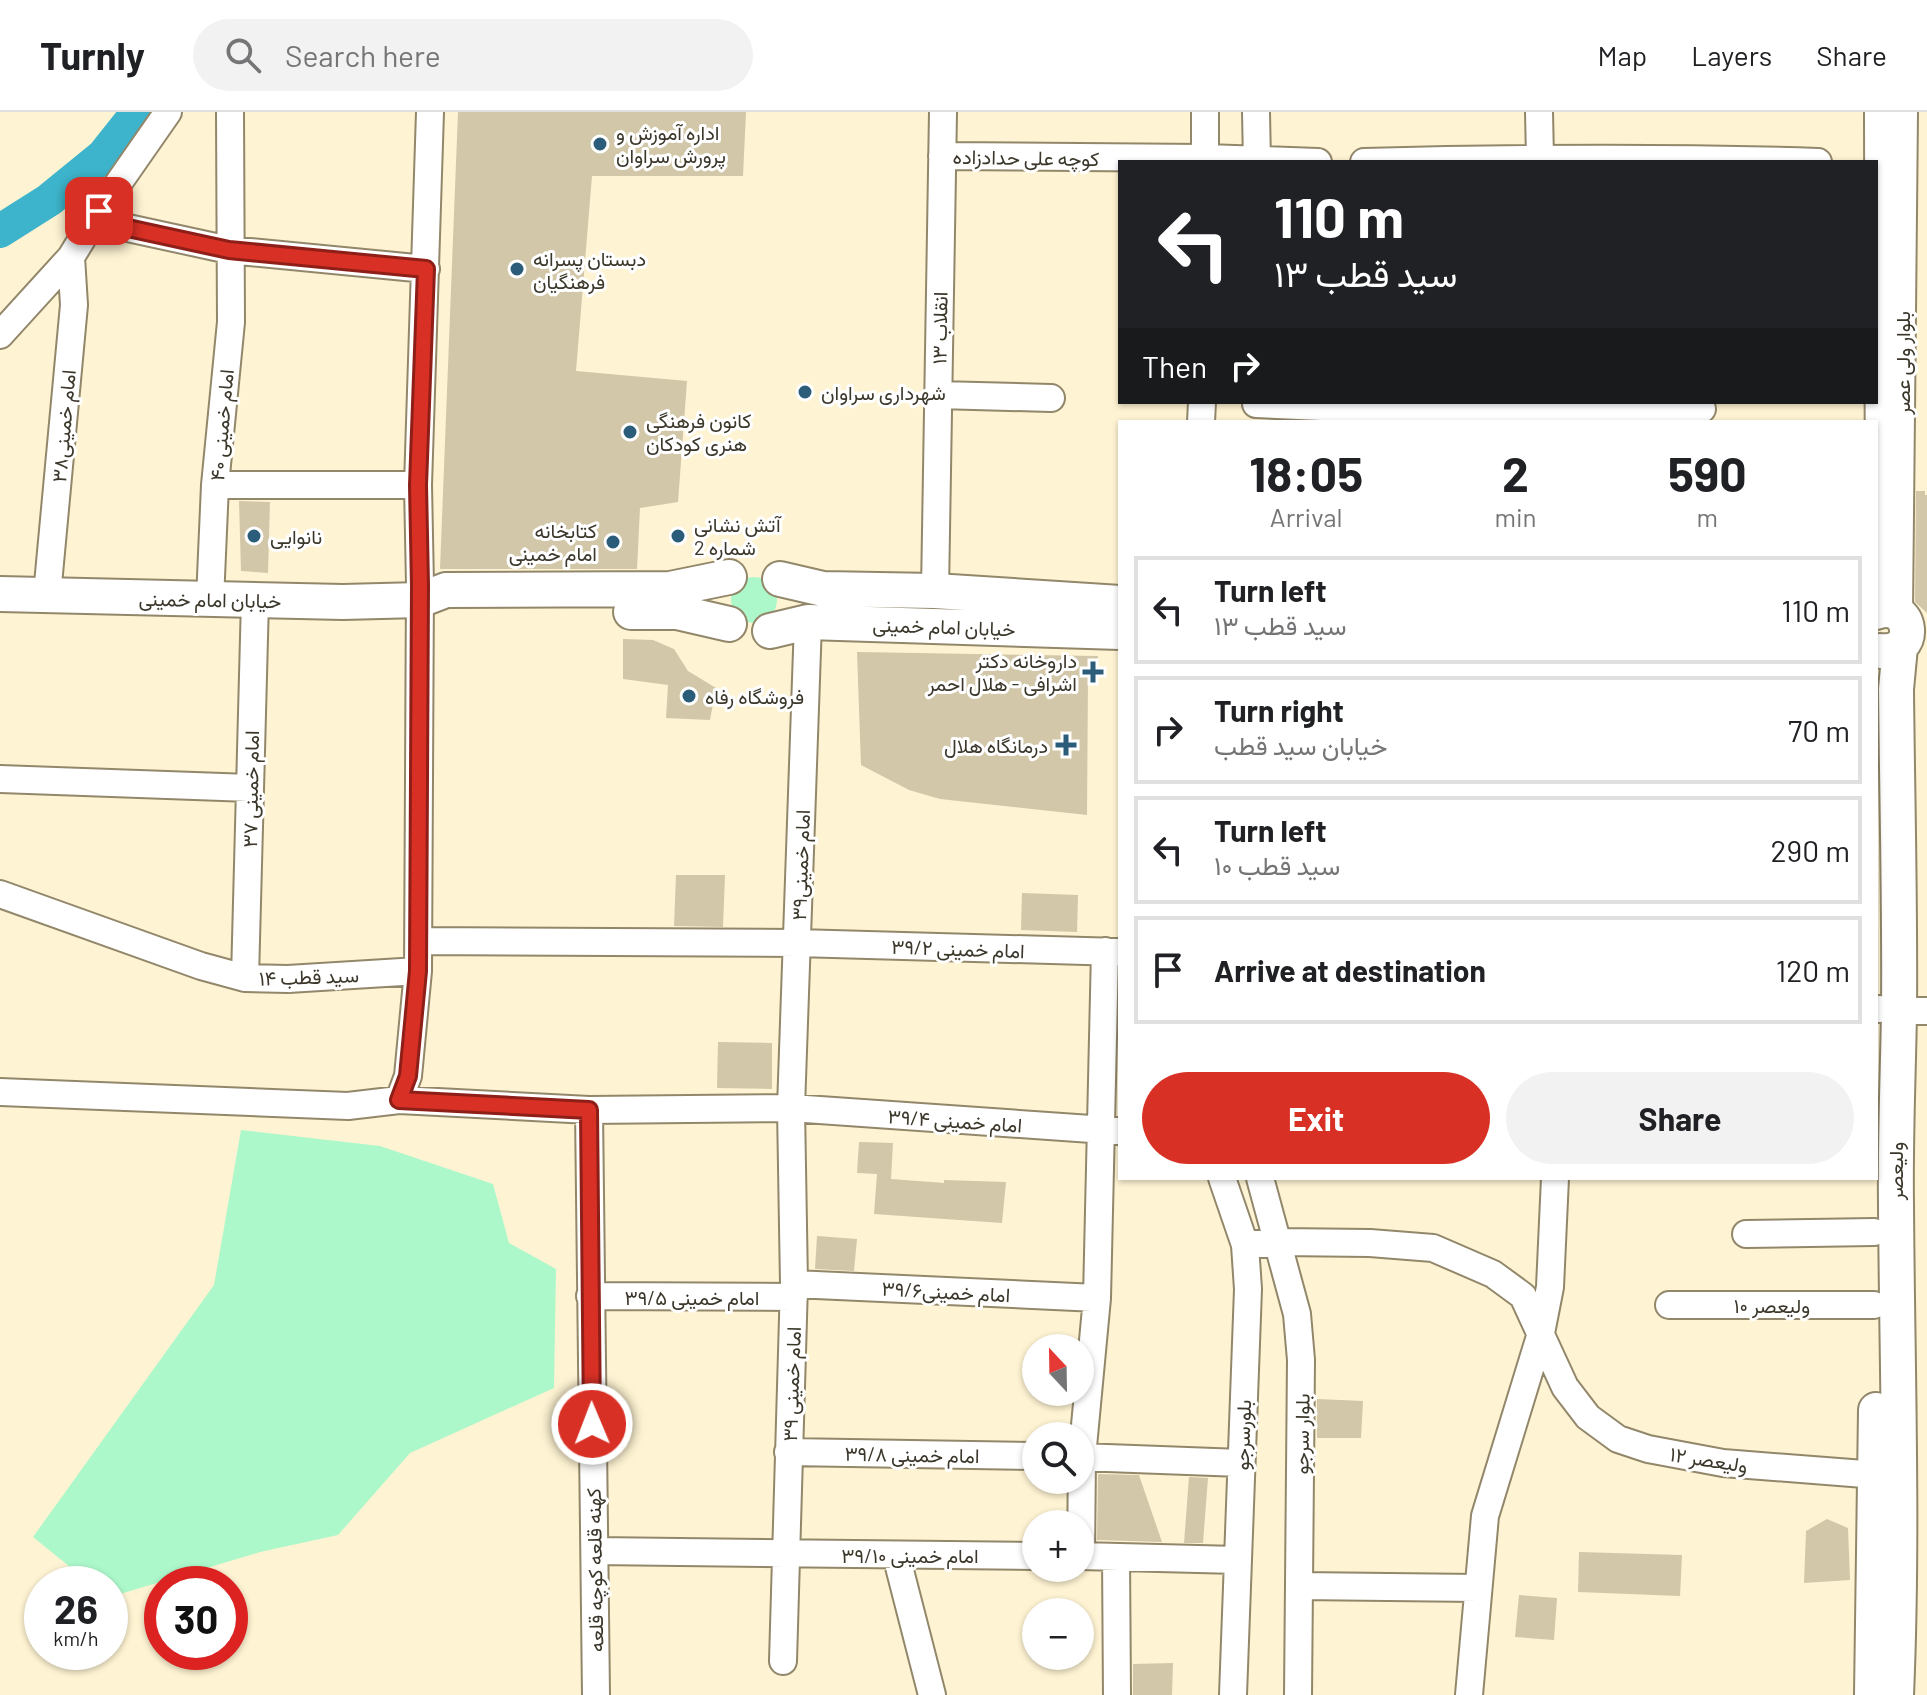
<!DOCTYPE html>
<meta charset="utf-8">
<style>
:root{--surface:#fff;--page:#f2f2f2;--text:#202124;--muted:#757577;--line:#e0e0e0;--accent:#d93025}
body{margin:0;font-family:Barlow,Vazirmatn,sans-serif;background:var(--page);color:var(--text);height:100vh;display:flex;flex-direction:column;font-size:30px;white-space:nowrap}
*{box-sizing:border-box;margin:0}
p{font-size:26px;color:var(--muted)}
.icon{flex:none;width:44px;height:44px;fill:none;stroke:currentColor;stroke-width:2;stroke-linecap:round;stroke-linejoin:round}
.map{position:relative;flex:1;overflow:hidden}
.sheet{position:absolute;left:1118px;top:308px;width:760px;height:760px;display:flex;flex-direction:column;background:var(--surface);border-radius:0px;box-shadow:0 2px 6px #0004}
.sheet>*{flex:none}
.guide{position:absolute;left:1118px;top:48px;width:760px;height:244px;border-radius:0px;box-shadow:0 2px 6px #0004;background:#202124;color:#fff;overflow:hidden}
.needle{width:52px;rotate:338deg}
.tools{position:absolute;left:1022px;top:1222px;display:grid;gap:16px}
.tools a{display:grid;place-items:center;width:72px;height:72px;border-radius:50%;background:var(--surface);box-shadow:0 2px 6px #0004;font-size:40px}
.speed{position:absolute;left:24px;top:1454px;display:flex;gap:16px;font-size:40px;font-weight:700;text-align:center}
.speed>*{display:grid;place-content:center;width:104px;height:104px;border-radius:50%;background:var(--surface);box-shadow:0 2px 6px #0004;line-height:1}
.speed small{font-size:20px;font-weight:400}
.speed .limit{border:12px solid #d22;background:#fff;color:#111}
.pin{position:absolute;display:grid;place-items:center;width:68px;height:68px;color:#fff;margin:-34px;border-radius:16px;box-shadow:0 4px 12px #0006}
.me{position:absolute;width:88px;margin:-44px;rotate:359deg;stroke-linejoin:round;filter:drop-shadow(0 0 6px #0008)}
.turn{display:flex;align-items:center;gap:28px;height:168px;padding:0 24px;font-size:36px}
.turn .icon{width:104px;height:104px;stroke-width:2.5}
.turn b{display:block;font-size:56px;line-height:68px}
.then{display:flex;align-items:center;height:76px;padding:0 24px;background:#0003;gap:16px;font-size:30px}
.eta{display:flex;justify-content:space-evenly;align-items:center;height:136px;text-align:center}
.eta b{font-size:48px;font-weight:700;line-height:56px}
.button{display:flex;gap:16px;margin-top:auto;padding:16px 24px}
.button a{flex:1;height:92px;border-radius:48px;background:var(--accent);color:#fff;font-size:32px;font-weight:700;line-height:92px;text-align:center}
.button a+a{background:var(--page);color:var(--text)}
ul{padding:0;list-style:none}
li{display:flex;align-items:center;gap:24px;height:108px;margin:0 16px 12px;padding:0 8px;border:4px solid var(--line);border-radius:0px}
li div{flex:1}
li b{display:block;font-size:30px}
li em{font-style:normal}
header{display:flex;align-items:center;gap:48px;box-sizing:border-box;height:112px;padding:0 40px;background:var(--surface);border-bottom:2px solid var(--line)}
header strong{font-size:38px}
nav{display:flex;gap:44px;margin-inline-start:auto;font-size:28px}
.search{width:560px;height:72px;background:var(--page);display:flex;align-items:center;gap:20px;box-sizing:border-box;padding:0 28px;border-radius:44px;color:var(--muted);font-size:30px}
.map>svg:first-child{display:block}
.green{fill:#acf8cb}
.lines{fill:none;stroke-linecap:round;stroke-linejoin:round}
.river{stroke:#3db4cb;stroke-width:34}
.building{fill:#d2c7a8}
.minor-casing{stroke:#92876a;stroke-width:30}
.major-casing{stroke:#92876a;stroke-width:38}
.minor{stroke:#fff;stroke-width:26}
.major{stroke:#fff;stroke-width:34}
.route-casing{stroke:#8d1f18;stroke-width:20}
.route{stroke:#d93025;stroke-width:14}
.poi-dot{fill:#2b5d7a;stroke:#fff;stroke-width:3}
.labels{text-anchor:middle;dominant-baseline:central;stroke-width:6;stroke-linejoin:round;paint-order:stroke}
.poi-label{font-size:20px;fill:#3c372b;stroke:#fff;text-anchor:start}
.street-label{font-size:20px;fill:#3c372b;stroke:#fff}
</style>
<header>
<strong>Turnly</strong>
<div class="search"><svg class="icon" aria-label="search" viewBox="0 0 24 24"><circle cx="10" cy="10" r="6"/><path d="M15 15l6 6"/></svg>Search here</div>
<nav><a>Map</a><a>Layers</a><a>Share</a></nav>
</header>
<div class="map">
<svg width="1927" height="1583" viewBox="0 0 1927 1583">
<rect width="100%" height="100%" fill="#fef3d2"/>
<path class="green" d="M731 488a23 23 0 1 1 46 0a23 23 0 1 1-46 0Z
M241,1018l139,16 113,38 16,59 47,26 -2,119 -144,65 -72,82 -78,17 -150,45v-13h-19l-58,-47 181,-252z"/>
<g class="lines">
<path class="river" d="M0,119l49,-31 54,-44 35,-44"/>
</g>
<path class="building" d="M458,0h288l-3,64h-151l-16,195 111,10 -9,121 -38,6 -3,61h-197z
M1916,379h9v4h2v118l-12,-11z
M239,389l31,1 -2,71 -27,-2z
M623,527l30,1 21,9 14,22 28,17 -6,32 -44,-2 2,-33 -45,-6z
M857,540l241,4 -1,23h-9l-1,136 -147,-16 -31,-9 -48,-25z
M676,763h49l-2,52 -49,-1z
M1022,781l56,2 -1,37 -56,-2z
M718,930l54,1v46l-55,-1z
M859,1030l34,1 -2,36 53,4v-3l62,2 -4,41 -128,-9 3,-40 -20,-1z
M817,1124l40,3 -3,32 -39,-2z
M1317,1287l46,2 -2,37h-44z
M1098,1362l41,1 23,67 -65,-2z
M1189,1365l19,1 -5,65h-19z
M1827,1407l21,9 2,52 -46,3 2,-52z
M1579,1440l103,3 -2,41 -102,-4z
M1519,1483l38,3 -3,42 -39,-3z
M1173,1551l-1,32h-39v-31z"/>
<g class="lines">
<defs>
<path id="minor" d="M1205,0v50
M1256,0l1,50
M1539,0l1,46
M942,44l263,2 113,4
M1364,50c152,-4 303,-5 454,0
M99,99l15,14 115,25 197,19
M0,223l71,-78 28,-46 69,-99
M938,283l113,3
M1256,292l293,13 153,-8
M1201,310l1,-20
M215,373h203
M1876,477l3,-17 -1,-460
M935,479l8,-479
M47,483l27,-290 -3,-48
M210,488l5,-115 16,-163 -1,-210
M1899,501l5,-501
M0,667l250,9
M0,782l201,72 44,12 43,1 130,-8
M419,829l378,2 323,9
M245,866l10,-378
M1876,897h3
M1899,899h28
M0,980l348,14 51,-6 190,10 202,-2 329,23
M399,988l9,-24 10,-105 2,-386 -2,-100 12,-373
M589,998l7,585
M1222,1066l23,67 3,44 -15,406
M1260,1066l37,136 4,46 -3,335
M1746,1122l128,-2
M1245,1133l34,-3 91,1 63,5 60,26 30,22 42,91 23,30 30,22 30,10 75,14 154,12
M794,1172l303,14
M590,1184l204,1
M1669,1193h205
M788,1340l248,4
M1080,1345l161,6
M595,1439l441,5
M896,1443l36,140
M1080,1444l157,4
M1081,1444l1,-99 15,-159 8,-347
M1116,1445l1,138
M1299,1474l179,2
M783,1549l11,-377 -3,-176 17,-486
M1469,1583l16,-179 56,-183 9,-46 5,-109"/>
<path id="major" d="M780,467l43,10 112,2 185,12
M0,482l343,8 77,-2 26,-10 224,-1 59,-12
M631,500h46l52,12
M1876,500c37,-13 44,44 4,39
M770,519l38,-9 312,10
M1872,1583l4,-285
M1896,1583c7,-164 1,-327 0,-491 -1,-64 2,-129 3,-193 1,-107 -2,-215 -3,-322l4,-42"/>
</defs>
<use href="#minor" class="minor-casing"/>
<use href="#major" class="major-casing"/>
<use href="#minor" class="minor"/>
<use href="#major" class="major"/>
</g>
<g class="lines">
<defs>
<path id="route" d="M99,99l15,14 115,25 197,19 -8,216 2,100 -2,386 -10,105 -9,24 190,10 3,314"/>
</defs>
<use href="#route" class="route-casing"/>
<use href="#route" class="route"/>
</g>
<g class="poi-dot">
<circle cx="600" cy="32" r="8"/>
<circle cx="517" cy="157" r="8"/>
<circle cx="805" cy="280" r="8"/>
<circle cx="630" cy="320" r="8"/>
<circle cx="254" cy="424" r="8"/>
<circle cx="678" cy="424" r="8"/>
<circle cx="613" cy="430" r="8"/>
<path d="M1089 548h8v8h8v8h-8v8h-8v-8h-8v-8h8z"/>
<circle cx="689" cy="584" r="8"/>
<path d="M1062 621h8v8h8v8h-8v8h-8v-8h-8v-8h8z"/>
</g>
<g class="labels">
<g class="poi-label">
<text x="616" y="20">اداره آموزش و<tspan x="616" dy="23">پرورش سراوان</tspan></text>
<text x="533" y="146">دبستان پسرانه<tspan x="533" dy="23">فرهنگیان</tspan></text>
<text x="821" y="280">شهرداری سراوان</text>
<text x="646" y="308">کانون فرهنگی<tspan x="646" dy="23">هنری کودکان</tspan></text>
<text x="694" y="412">آتش نشانی<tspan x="694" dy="23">شماره 2</tspan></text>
<text x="597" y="418" text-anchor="end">کتابخانه<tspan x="597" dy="23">امام خمینی</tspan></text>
<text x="270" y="424">نانوایی</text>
<text x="1077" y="548" text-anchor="end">داروخانه دکتر<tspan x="1077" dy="23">اشرافی - هلال احمر</tspan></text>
<text x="705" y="584">فروشگاه رفاه</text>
<text x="1048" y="633" text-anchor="end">درمانگاه هلال</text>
</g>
<g class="street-label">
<text transform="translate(1026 45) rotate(1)">کوچه علی حدادزاده</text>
<text transform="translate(939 216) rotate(-89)">انقلاب ۱۳</text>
<text transform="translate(1902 251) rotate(-90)">بلوار ولی عصر</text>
<text transform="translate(221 313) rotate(-85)">امام خمینی ۴۰</text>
<text transform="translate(63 314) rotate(-85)">امام خمینی۳۸</text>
<text transform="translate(210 487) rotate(1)">خیابان امام خمینی</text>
<text transform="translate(944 514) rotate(2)">خیابان امام خمینی</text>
<text transform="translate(250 677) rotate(-89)">امام خمینی ۳۷</text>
<text transform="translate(800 753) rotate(-88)">امام خمینی۳۹</text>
<text transform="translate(958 836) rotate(2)">امام خمینی ۳۹/۲</text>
<text transform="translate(309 864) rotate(-2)">سید قطب ۱۴</text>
<text transform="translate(955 1008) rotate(4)">امام خمینی ۳۹/۴</text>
<text transform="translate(1895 1059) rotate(-90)">ولیعصر</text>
<text transform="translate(946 1179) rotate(3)">امام خمینی۳۹/۶</text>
<text x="692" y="1185">امام خمینی ۳۹/۵</text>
<text x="1772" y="1193">ولیعصر ۱۰</text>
<text transform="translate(791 1272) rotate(-88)">امام خمینی ۳۹</text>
<text transform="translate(1301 1322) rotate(-89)">بلوار سرجو</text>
<text transform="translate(1242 1323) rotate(-88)">بلورسرجو</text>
<text transform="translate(912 1342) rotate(1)">امام خمینی ۳۹/۸</text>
<text transform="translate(1709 1347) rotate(9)">ولیعصر ۱۲</text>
<text x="910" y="1443">امام خمینی ۳۹/۱۰</text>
<text transform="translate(594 1458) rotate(-91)">کهنه قلعه کوچه قلعه</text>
</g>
</g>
</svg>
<div class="tools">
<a><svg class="needle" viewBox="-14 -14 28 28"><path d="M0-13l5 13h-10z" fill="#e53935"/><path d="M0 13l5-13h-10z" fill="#757577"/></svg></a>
<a><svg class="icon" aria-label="search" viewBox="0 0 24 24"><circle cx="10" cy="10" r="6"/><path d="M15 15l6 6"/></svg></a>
<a>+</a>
<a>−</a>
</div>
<div class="speed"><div>26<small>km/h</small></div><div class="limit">30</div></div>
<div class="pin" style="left:99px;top:99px;background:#d93025"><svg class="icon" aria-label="arrive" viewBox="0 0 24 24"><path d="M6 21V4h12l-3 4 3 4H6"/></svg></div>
<svg class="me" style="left:592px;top:1312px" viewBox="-20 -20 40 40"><circle r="17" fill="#d93025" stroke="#fff" stroke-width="3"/><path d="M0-11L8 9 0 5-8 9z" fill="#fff"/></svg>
<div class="guide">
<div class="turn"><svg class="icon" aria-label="left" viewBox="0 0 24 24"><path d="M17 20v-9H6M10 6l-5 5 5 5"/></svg><div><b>110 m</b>سید قطب ۱۳</div></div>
<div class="then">Then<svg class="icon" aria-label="right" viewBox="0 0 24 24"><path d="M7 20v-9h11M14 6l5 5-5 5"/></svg></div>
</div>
<section class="sheet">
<div class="eta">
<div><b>18:05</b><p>Arrival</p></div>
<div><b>2</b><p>min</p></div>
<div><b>590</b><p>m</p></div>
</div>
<ul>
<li><svg class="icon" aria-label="left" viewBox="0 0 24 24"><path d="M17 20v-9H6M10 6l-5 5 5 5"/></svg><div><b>Turn left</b><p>سید قطب ۱۳</p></div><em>110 m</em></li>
<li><svg class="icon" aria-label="right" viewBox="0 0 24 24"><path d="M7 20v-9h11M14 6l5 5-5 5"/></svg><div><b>Turn right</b><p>خیابان سید قطب</p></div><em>70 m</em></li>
<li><svg class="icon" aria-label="left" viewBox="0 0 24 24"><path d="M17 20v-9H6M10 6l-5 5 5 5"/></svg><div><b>Turn left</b><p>سید قطب ۱۰</p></div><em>290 m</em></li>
<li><svg class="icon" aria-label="arrive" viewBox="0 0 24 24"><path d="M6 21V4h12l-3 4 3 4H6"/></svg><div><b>Arrive at destination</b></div><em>120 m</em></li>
</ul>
<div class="button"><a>Exit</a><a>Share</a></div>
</section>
</div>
